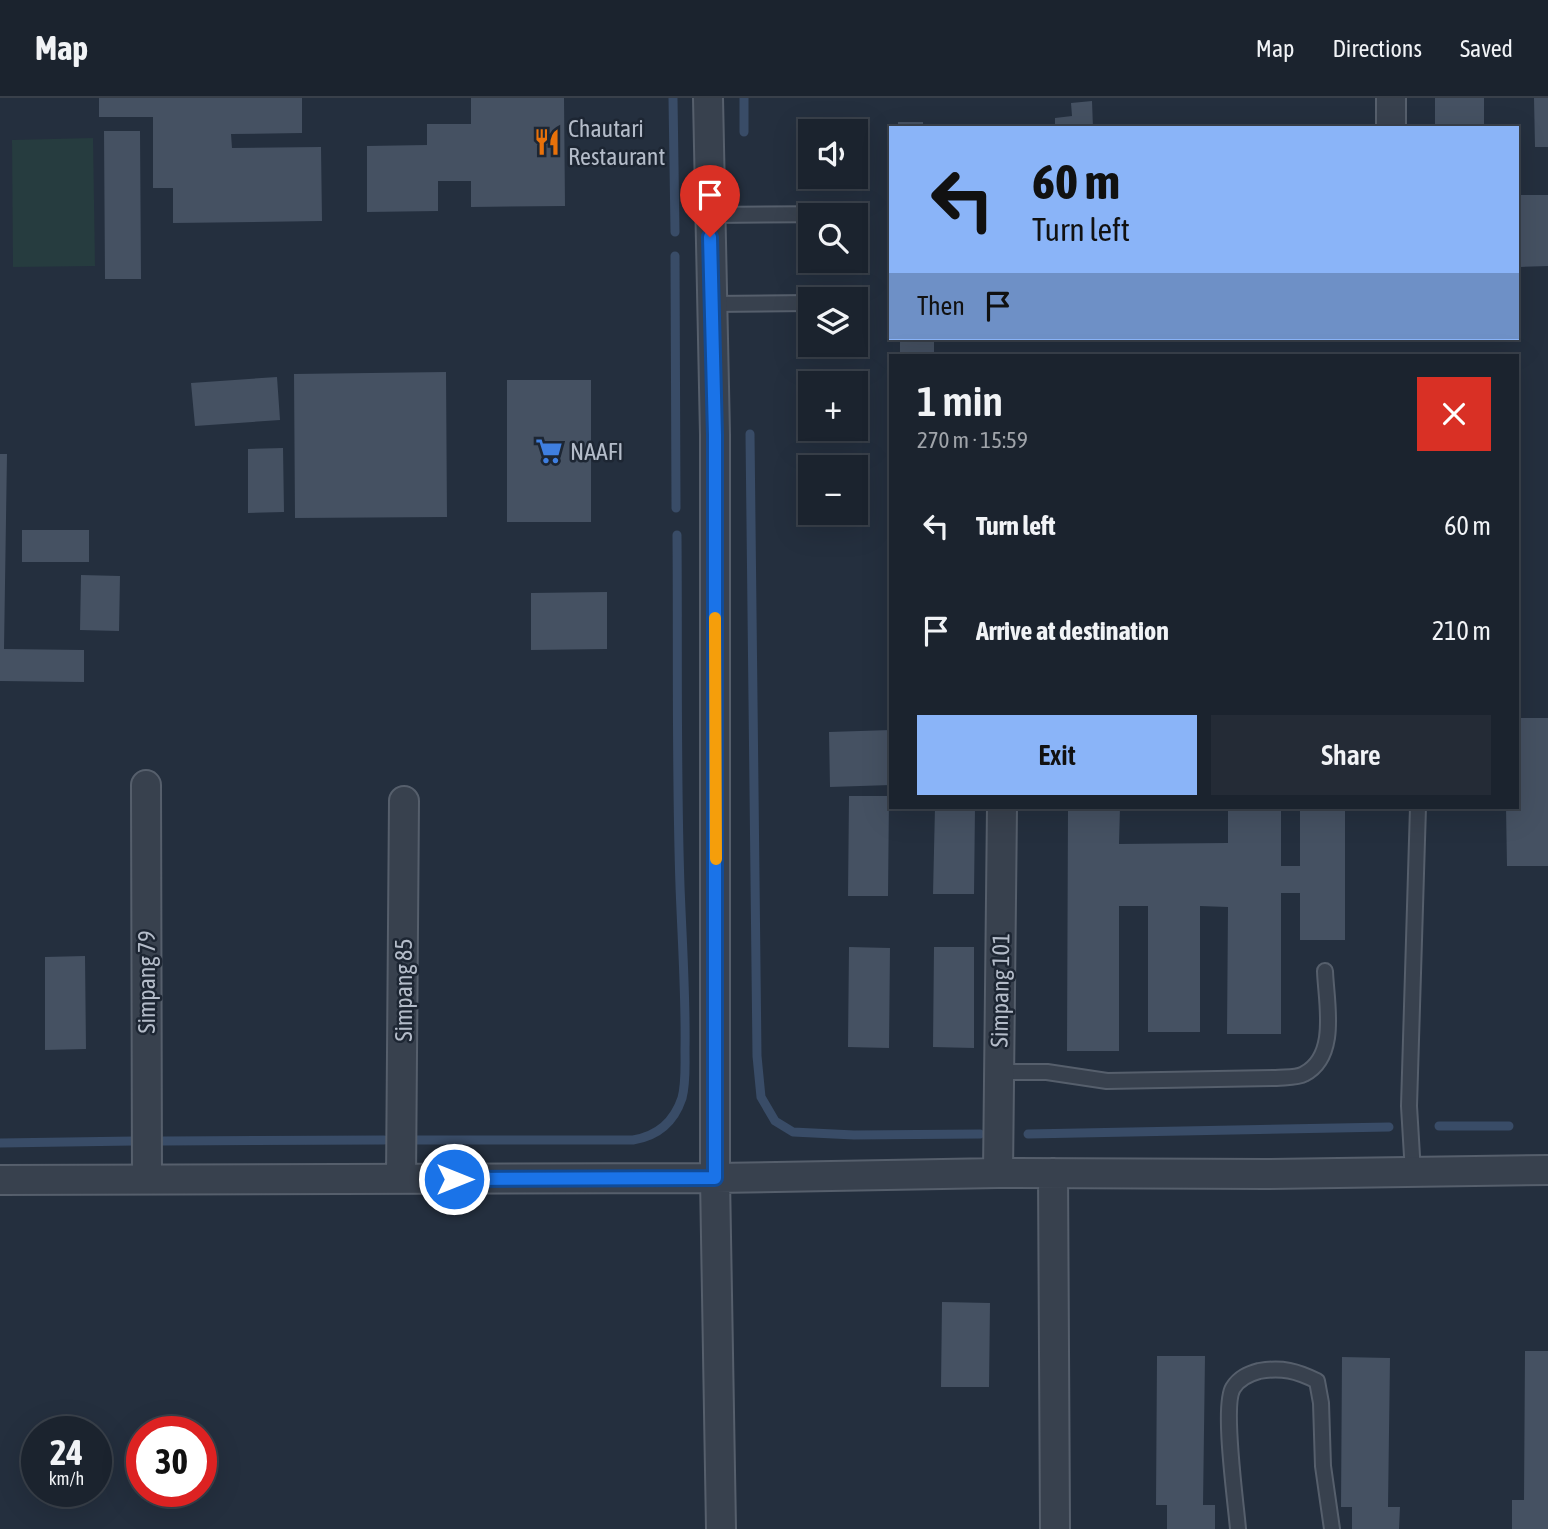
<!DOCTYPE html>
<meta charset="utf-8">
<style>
:root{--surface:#1b232e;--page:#242b36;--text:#f1f3f6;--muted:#a0a4aa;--line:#39404a;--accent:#8ab4f8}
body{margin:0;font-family:"Asap Condensed",sans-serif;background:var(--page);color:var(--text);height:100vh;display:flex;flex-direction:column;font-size:26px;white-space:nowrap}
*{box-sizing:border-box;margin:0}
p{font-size:23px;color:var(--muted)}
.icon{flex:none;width:38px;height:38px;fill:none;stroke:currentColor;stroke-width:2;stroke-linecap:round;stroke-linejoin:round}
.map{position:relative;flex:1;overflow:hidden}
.panel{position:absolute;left:889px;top:256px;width:630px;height:455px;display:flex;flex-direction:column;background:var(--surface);border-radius:0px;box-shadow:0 7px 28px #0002,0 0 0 2px var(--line)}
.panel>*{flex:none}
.hud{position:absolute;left:889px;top:28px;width:630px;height:214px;border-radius:0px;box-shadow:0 7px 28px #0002,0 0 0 2px var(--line);background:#8ab4f8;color:#111;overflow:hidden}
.buttons{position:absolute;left:798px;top:21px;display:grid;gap:14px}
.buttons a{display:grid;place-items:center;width:70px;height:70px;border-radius:0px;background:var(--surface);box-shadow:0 7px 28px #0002,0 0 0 2px var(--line);font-size:35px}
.speed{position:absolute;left:21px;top:1318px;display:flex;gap:14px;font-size:35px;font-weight:700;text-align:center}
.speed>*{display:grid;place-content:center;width:91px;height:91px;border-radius:50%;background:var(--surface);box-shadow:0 7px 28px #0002,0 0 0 2px var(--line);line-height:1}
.speed small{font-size:18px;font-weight:400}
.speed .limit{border:10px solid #d22;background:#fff;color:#111}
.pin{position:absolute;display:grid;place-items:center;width:60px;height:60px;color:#fff;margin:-72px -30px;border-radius:50% 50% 50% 0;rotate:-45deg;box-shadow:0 0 7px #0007}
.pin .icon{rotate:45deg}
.me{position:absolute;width:77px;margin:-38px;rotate:90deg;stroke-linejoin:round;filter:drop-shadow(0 0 5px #0008)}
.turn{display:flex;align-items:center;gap:24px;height:147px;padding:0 28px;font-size:32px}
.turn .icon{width:91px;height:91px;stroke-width:2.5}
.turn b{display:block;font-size:49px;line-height:60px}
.then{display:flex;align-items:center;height:66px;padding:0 28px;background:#0003;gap:14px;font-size:26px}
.round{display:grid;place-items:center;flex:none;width:74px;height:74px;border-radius:0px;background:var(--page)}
.headline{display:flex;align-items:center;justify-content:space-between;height:119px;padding:0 28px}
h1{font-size:42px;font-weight:600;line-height:52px}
.action{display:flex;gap:14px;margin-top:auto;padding:14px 28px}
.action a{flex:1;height:80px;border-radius:0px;background:var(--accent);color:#111;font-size:28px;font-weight:600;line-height:80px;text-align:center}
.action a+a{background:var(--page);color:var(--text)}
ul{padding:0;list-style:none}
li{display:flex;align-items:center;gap:21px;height:105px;padding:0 28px}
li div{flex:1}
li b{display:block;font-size:26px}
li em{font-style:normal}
header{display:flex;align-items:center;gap:42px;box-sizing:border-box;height:98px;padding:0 35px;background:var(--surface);border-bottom:2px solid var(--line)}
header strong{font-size:33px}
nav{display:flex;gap:38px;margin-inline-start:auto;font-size:24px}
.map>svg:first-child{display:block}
.green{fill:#263c3f}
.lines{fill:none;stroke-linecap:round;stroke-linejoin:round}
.stream{stroke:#394c67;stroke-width:9}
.building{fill:#455162}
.lane-casing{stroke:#565f6c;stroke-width:18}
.street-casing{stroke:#565f6c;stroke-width:32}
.lane{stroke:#38414e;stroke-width:14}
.street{stroke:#38414e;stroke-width:28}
.route-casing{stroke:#114b97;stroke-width:18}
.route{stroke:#1a73e8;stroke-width:12}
.slow{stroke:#f59e0b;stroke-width:12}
.labels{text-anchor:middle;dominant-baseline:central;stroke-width:5;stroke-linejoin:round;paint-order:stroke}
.poi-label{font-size:24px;fill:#b4bcc9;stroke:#1d2633;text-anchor:start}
.street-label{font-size:24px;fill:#b4bcc9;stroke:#1d2633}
</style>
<header>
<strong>Map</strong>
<nav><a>Map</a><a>Directions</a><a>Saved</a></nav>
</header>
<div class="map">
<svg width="1548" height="1431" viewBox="0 0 1548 1431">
<rect width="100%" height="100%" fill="#242f3e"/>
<path class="green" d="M93,40l2,128 -82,1 -1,-127z"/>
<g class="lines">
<path class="stream" d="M673,0l2,134
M744,0v34
M675,158l1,252
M750,336l7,622 4,41 14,24 18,11 61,3 126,-1
M1439,1028h70
M1028,1036l361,-7
M416,1042h217c25,-4 41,-18 49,-42 4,-15 3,-32 3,-48 1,-54 -3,-110 -5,-164 -4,-117 -2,-234 -3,-351
M163,1043l221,-1
M0,1045l134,-2"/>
</g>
<path class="building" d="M99,0h203v35l-71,1 1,14 89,-1 1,74 -149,2v-35h-20v-71h-54z
M471,0h93l1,108 -94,1v-26h-33v30l-71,1v-66l60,-1v-21h44z
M1435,0h49v30h-49z
M1534,0h14v49h-13z
M1092,3l1,27h-38v-10l17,-2 -1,-13z
M898,24h25v6h-25z
M104,33h36l1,148h-36z
M1519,97h29v71l-28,1z
M900,240h34v17h-34z
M446,274l1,145 -152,1 -1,-144z
M277,279l3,43 -85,6 -4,-43z
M507,282h84v142h-84z
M283,350l1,64 -36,1v-64z
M0,356h7l-3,195 80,1v32l-84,-1z
M22,432h67v32h-67z
M81,477l39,1 -1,55 -39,-1z
M607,494v57l-76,1v-57z
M1517,620h31v148h-41l-1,-59h11z
M891,632v55l-61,2 -1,-55z
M849,698h40l-1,100h-40z
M935,709h40l-1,87h-41z
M1068,709h52l-1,37 109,-1v-36h53v59h19v-55h45v129h-45v-47h-19v141h-54l1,-127 -28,-1v126h-52v-126h-29v145h-52z
M849,849l41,1 -1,100 -41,-1z
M934,849h40v101l-41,-1z
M85,858l1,93 -41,1v-93z
M942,1204l48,1 -1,84h-48z
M1525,1253h23v178h-36v-29h12z
M1157,1258h48l-2,149h12v24h-48v-24h-11z
M1342,1259l48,1 -2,149h12l-1,22h-47v-22h-11z"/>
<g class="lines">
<defs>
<path id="lane" d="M710,117l133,-1
M712,206l98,-1
M999,974h48l60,9 169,-3c9,-1 21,0 28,-4 35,-18 22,-72 21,-103
M1413,1075l-4,-67 9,-299
M1238,1431c-2,-26 -16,-123 -5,-141 6,-10 15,-14 26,-17 23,-4 38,0 58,10l4,22 2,63 9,63"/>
<path id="street" d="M708,0l7,337v743l6,351
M1391,0v30
M146,687l1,394
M998,1075l4,-366
M1053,1075l2,356
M401,1081l3,-378
M0,1082l715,-2 283,-5 269,1 281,-4"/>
</defs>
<use href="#lane" class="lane-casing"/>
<use href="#street" class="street-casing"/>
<use href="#lane" class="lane"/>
<use href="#street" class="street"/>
</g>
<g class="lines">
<defs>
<path id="route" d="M454,1081l261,-1v-743l-5,-198"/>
</defs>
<use href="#route" class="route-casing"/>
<use href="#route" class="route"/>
<path class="slow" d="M715,520l1,241"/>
</g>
<defs>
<symbol id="restaurant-bare" viewBox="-9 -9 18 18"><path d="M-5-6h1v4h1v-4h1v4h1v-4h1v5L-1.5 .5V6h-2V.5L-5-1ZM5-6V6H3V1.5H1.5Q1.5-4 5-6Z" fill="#e8710a" stroke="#1d2633" stroke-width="2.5" paint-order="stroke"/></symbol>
<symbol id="supermarket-bare" viewBox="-9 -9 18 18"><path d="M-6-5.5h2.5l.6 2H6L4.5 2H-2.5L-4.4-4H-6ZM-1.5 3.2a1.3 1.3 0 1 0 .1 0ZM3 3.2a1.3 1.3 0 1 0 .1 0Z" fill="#3f7fe0" stroke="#1d2633" stroke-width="2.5" paint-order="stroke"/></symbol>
</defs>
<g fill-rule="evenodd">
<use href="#restaurant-bare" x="528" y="25" width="38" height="38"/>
<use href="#supermarket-bare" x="530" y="334" width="38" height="38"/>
</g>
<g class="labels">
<g class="poi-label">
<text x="568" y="30">Chautari<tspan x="568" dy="28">Restaurant</tspan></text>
<text x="570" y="353">NAAFI</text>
</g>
<g class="street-label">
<text transform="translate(146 884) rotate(-90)">Simpang 79</text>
<text transform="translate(403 892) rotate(-90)">Simpang 85</text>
<text transform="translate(1000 892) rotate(-89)">Simpang 101</text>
</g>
</g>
</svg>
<div class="buttons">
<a><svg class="icon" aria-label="sound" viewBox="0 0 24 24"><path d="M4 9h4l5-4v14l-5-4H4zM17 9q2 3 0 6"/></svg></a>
<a><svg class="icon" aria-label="search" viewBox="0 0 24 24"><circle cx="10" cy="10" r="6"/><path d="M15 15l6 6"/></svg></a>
<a><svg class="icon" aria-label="layers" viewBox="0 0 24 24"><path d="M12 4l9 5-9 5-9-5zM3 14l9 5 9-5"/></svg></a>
<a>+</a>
<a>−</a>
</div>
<div class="speed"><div>24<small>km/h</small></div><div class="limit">30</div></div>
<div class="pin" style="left:710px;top:139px;background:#d93025"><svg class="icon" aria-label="arrive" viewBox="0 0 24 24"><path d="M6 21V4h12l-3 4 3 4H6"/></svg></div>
<svg class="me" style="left:454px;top:1081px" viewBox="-20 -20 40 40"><circle r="17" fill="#1a73e8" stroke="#fff" stroke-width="3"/><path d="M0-11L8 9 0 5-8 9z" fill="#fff"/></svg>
<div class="hud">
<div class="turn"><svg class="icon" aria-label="left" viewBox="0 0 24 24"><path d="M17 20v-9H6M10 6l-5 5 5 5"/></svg><div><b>60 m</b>Turn left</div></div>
<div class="then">Then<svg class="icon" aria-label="arrive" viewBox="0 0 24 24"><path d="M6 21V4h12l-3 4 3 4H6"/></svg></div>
</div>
<section class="panel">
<div class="headline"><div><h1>1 min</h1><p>270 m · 15:59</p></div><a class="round" style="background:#d93025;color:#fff"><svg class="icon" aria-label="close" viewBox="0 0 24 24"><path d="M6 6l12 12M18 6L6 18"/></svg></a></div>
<ul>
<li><svg class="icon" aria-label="left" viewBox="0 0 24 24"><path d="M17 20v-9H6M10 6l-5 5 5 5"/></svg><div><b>Turn left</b></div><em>60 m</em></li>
<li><svg class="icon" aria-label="arrive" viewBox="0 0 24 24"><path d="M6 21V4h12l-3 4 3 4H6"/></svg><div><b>Arrive at destination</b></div><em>210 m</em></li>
</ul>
<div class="action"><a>Exit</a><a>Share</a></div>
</section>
</div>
